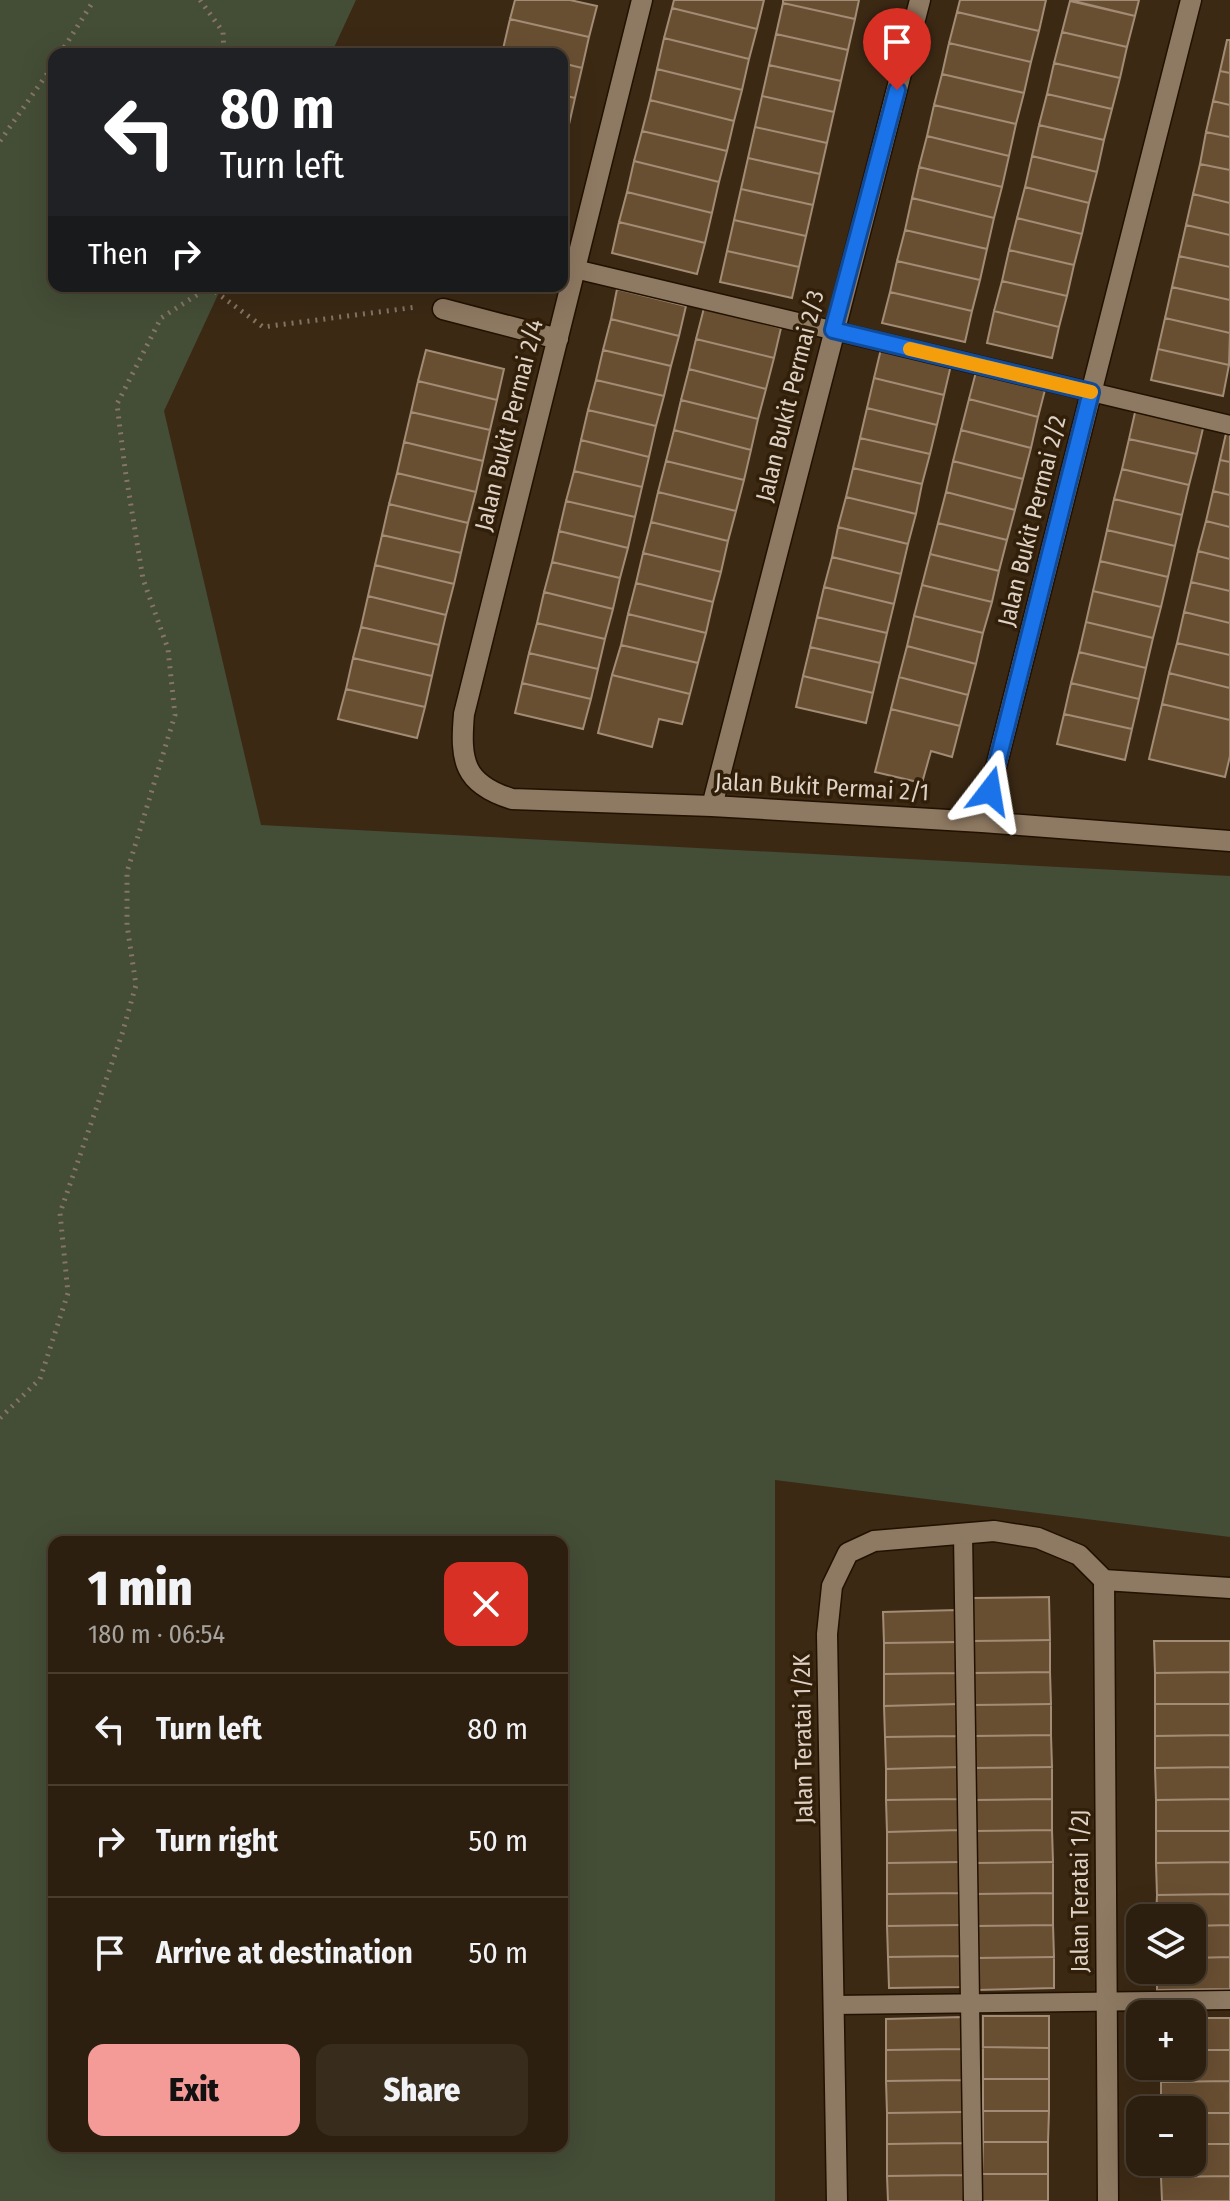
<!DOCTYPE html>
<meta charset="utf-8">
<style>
:root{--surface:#2c1f0f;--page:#382c1d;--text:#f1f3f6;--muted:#a6a29e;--line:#483d2f;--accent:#f59b97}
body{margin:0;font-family:"Fira Sans Condensed",sans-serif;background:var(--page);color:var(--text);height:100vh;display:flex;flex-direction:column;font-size:30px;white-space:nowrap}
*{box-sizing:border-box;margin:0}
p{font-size:26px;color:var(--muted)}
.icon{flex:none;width:44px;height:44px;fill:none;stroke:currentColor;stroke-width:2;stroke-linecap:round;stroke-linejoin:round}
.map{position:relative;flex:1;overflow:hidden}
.side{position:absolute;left:48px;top:1536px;width:520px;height:616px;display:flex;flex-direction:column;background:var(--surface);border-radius:16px;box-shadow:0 8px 32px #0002,0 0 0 2px var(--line)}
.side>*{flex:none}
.hud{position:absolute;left:48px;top:48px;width:520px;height:244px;border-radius:16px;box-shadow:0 8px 32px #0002,0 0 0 2px var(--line);background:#202124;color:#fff;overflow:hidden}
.controls{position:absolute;left:1126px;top:1904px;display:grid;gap:16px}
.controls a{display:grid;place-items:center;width:80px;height:80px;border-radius:16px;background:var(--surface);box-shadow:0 8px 32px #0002,0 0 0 2px var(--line);font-size:40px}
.pin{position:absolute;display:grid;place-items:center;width:68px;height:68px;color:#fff;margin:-82px -34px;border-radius:50% 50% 50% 0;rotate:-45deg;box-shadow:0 0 8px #0007}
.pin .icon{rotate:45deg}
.me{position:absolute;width:88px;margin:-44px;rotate:14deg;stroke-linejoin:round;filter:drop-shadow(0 0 6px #0008)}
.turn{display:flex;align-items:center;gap:28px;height:168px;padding:0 40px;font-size:36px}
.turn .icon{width:104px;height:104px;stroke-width:2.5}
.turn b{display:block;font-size:56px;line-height:68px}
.then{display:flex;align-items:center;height:76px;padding:0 40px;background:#0003;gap:16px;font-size:30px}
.round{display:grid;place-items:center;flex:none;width:84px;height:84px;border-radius:16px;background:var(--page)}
.overview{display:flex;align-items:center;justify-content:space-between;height:136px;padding:0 40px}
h1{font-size:48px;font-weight:800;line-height:60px}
.button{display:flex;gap:16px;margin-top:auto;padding:16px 40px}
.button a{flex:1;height:92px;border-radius:16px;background:var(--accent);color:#111;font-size:32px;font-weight:800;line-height:92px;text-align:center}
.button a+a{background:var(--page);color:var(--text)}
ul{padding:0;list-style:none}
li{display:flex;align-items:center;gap:24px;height:112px;padding:0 40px;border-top:2px solid var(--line)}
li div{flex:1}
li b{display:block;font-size:30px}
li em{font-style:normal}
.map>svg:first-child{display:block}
.green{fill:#444d36;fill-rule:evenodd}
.building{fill:#694f32;stroke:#a28c75;stroke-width:2}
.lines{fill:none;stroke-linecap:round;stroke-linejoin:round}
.lane-casing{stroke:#210;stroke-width:21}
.street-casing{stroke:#210;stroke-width:23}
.path{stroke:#847564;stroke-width:5;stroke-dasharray:2 6;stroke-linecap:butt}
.lane{stroke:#8e7962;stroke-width:18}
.street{stroke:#8e7962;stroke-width:20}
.route-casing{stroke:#114b97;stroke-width:20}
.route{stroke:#1a73e8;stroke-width:14}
.slow{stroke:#f59e0b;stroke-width:14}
.labels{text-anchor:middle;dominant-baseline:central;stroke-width:7;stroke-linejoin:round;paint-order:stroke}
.street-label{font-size:24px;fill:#ddd2c5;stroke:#311f0a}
</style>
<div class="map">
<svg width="1230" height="2201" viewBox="0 0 1230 2201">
<rect width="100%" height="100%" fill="#3b2914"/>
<path class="green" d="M0,0h356l-25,54h-277v232h168l-58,125 97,414 969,51v661l-455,-57v721h-775zM54,1542h508v604h-508z"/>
<path class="building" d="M515,0h55l27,6 -8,31 -79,-18z
M674,0h90l-7,29 -85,-21z
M783,0h76l-4,19 -72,-16z
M960,0h86l-7,31 -82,-19z
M1070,0h69l-4,16z
M1070,1l65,15 -8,31 -65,-15z
M783,3l72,16 -7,31 -72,-16z
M672,8l85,21 -8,30 -85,-21z
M957,12l82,19 -8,31 -82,-19z
M510,19l79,18 -7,31 -20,-5v-9h-39l-20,-5z
M1062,32l65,15 -7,31 -66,-15z
M776,34l72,16 -7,31 -72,-16z
M664,38l85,21 -7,31 -85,-21z
M1227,40h3v33l-10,-2z
M949,43l82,19 -7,31 -82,-19z
M562,63l20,5 -7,30 -13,-3z
M1054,63l66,15 -8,31 -65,-15z
M769,65l72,16 -7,31 -72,-16z
M657,69l85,21 -8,31 -84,-21z
M1220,71l10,2v32l-17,-4z
M942,74l82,19 -8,31 -82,-19z
M1047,94l65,15 -8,31 -65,-15z
M562,95l13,3 -7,31 -6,-2z
M762,96l72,16 -7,31 -72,-16z
M650,100l84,21 -7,30 -85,-20z
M1213,101l17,4v32l-24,-5z
M934,105l82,19 -7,32 -82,-20z
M1039,125l65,15 -7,32 -65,-16z
M755,127l72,16 -7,31 -72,-16z
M642,131l85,20 -8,31 -85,-21z
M1206,132l24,5v33l-30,-6z
M927,136l82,20 -7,31 -83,-20z
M1032,156l65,16 -8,31 -64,-16z
M748,158l72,16 -7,31 -72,-16z
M634,161l85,21 -7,31 -85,-21z
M1200,164l30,6v33l-37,-9z
M919,167l83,20 -8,31 -82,-20z
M1025,187l64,16 -7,31 -65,-16z
M741,189l72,16 -7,31 -72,-16z
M627,192l85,21 -7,30 -86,-21z
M1193,194l37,9v32l-44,-10z
M912,198l82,20 -7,31 -82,-19z
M1017,218l65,16 -8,31 -65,-15z
M734,220l72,16 -7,31 -72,-16z
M619,222l86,21 -8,31 -85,-21z
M1186,225l44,10v32l-51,-11z
M905,230l82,19 -7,31 -83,-19z
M1009,250l65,15 -7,31 -65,-15z
M727,251l72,16 -7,31 -72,-16z
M1179,256l51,11v33l-58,-13z
M897,261l83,19 -8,31 -82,-19z
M1002,281l65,15 -8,31 -65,-16z
M1172,287l58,13v33l-65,-15z
M617,289l69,17 -7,30 -68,-17z
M890,292l82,19 -7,31 -83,-19z
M704,308l77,20 -7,30 -78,-19z
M994,311l65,16 -7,31 -65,-15z
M1165,318l65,15 -1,32 -71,-16z
M611,319l68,17 -8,30 -68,-16z
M696,339l78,19 -8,31 -77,-20z
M881,349l70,16 -7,30 -70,-17z
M1158,349l71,16 -6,31 -72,-16z
M426,350l78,19 -7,31 -79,-19z
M603,350l68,16 -7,30 -68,-16z
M977,368l69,18 -8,31 -69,-18z
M689,369l77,20 -8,30 -77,-19z
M874,378l70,17 -7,30 -70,-17z
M596,380l68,16 -8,30 -68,-16z
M418,381l79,19 -7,30 -79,-18z
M969,399l69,18 -7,31 -70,-18z
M681,400l77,19 -7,31 -77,-20z
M867,408l70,17 -7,29 -70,-16z
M1136,408l68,16 -7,30 -68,-15z
M588,410l68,16 -7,31 -68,-17z
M411,412l79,18 -7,31 -79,-19z
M1227,429l3,1v32l-10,-2z
M674,430l77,20 -7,30 -78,-19z
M961,430l70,18 -8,31 -70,-18z
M860,438l70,16 -8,30 -69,-16z
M1129,439l68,15 -8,31 -67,-16z
M581,440l68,17 -7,30 -68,-16z
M404,442l79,19 -7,31 -79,-19z
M1220,460l10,2v33l-17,-4z
M666,461l78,19 -8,31 -78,-19z
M953,461l70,18 -8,31 -69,-18z
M853,468l69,16 -6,30 -70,-17z
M1122,469l67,16 -7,30 -68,-16z
M574,471l68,16 -7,30 -69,-16z
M397,473l79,19 -8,31 -79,-19z
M1213,491l17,4v32l-24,-6z
M658,492l78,19 -8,30 -77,-19z
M946,492l69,18 -8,30 -69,-17z
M846,497l70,17 -8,30 -70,-17z
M1114,499l68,16 -7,31 -68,-16z
M566,501l69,16 -7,31 -69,-17z
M389,504l79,19 -7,30 -79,-18z
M1206,521l24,6v32l-32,-8z
M651,522l77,19 -7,31 -78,-19z
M938,523l69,17 -8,31 -69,-17z
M838,527l70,17 -7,30 -69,-17z
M1107,530l68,16 -7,31 -68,-16z
M559,531l69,17 -8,30 -68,-16z
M382,535l79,18 -7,31 -79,-19z
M1198,551l32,8v32l-39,-9z
M643,553l78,19 -8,30 -77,-19z
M930,554l69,17 -7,31 -70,-17z
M832,557l69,17 -7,30 -70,-17z
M1100,561l68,16 -7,30 -68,-16z
M552,562l68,16 -7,31 -69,-17z
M375,565l79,19 -8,31 -78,-19z
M1191,582l39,9v32l-46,-11z
M636,583l77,19 -7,31 -78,-19z
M922,585l70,17 -9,31 -69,-17z
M824,587l70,17 -7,29 -70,-16z
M1093,591l68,16 -8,31 -67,-16z
M544,592l69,17 -8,30 -68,-16z
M368,596l78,19 -7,30 -78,-18z
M1184,612l46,11v32l-53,-12z
M628,614l78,19 -8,30 -77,-18z
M914,616l69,17 -7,31 -69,-18z
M817,617l70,16 -7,30 -70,-16z
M1086,622l67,16 -7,30 -67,-16z
M537,623l68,16 -7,30 -69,-16z
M361,627l78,18 -7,31 -79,-18z
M1177,643l53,12v33l-61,-15z
M621,645l77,18 -8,31 -78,-19z
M907,646l69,18 -8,31 -69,-18z
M810,647l70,16 -7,30 -70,-17z
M1079,652l67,16 -7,31 -68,-16z
M529,653l69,16 -7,30 -69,-16z
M353,658l79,18 -7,31 -79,-18z
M1169,673l61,15v32l-68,-16z
M612,675l78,19 -8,30 -23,-5 -7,28 -54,-14z
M803,676l70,17 -7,30 -70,-16z
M899,677l69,18 -8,31 -69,-17z
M522,683l69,16 -8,30 -68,-16z
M1071,683l68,16 -7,30 -68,-15z
M346,689l79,18 -8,31 -79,-19z
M1162,704l68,16v36l-5,21 -76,-18z
M891,709l69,17 -8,31 -21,-6 -9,32 -47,-11z
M1064,714l68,15 -7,31 -68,-16z
M1049,1597l1,43 -77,1v-43z
M957,1610l1,32 -74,1 -1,-31z
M1050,1640v32l-76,1 -1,-32z
M1154,1641h76v31l-75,1z
M958,1642v31l-74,1v-31z
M1050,1672l1,32 -77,1v-32z
M1230,1672v32h-75v-31z
M958,1673l1,31 -75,2v-32z
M959,1704v32l-74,1 -1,-31z
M1051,1704v31l-77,1v-31z
M1155,1704h75v31l-75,1z
M1051,1735l1,32 -78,1v-32z
M1230,1735v32l-75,1v-32z
M959,1736l1,31 -74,2 -1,-32z
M960,1767v32l-74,1v-31z
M1052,1767v32l-77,1 -1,-32z
M1230,1767v32l-74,1 -1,-32z
M960,1799v31l-73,2 -1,-32z
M1052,1799v31l-77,1v-31z
M1230,1799v32h-74v-31z
M960,1830l1,32 -74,1v-31z
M1052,1830l1,32 -77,1 -1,-32z
M1156,1831h74v31l-74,1z
M961,1862v31l-74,1v-31z
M1053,1862v31l-77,1v-31z
M1230,1862v32l-73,1 -1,-32z
M961,1893l1,32 -75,1v-32z
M1053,1893v32l-77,1v-32z
M1230,1894v31l-38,1v-8h-36l1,-23z
M962,1925v31l-74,1 -1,-31z
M1053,1925l1,32 -78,1v-32z
M1230,1925v32l-38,1v-32z
M962,1956l1,31 -74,1 -1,-31z
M1054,1957v31l-77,2 -1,-32z
M1230,1957v32l-73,1v-20h35v-12z
M983,2016h66v32l-66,-1z
M962,2017v32l-76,1v-31z
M1192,2018h38v32h-38z
M983,2047l66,1v31h-66z
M962,2049v31l-76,1v-31z
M1192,2050h38v31l-69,1v-16h31z
M983,2079h66v32h-66z
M962,2080l1,32 -76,1 -1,-32z
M1230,2081v32h-38v-3h-31v-28z
M983,2111h66l-1,31h-65z
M963,2112v31l-76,1v-31z
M1192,2113h38v31h-38z
M983,2142h65v32h-66z
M963,2143v32l-76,1v-32z
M1192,2144h38v32l-69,1v-15h31z
M982,2174h66v27h-66z
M963,2175l1,26h-76l-1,-25z
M1230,2176v25h-68l-1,-24z"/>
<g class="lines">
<defs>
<path id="lane" d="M575,269l655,156
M963,1533l10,668
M834,2005l396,-5"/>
<path id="street" d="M642,0l-178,714c-4,46 -1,70 48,85l200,7 270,16 248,19
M443,309l115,30
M712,806l208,-806
M982,822l209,-822
M1104,1580l4,621
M1104,1580l126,8
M837,2201l-10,-567 5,-48 16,-33 26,-12 120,-10 44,7 41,17 25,25"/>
</defs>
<use href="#lane" class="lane-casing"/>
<use href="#street" class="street-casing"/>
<path class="path" d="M200,0l23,32 1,22
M60,54l34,-54
M0,141l54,-77
M209,287l54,40 154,-20
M0,1418l40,-39 28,-86 -8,-80 62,-179 14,-49 -9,-60v-53l48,-157 -7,-66 -25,-70 -18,-110 -8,-65 44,-86 48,-31"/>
<use href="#lane" class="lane"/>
<use href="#street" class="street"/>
</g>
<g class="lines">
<defs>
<path id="route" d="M897,90l-64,240 258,62 -101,399"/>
</defs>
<use href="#route" class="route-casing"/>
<use href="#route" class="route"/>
<path class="slow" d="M910,349l181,43"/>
</g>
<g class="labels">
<g class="street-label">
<text transform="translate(790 396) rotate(-76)">Jalan Bukit Permai 2/3</text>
<text transform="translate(509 425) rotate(-76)">Jalan Bukit Permai 2/4</text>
<text transform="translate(1032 521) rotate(-76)">Jalan Bukit Permai 2/2</text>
<text transform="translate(822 787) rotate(3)">Jalan Bukit Permai 2/1</text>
<text transform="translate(803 1739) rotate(-91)">Jalan Teratai 1/2K</text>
<text transform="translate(1080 1891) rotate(-90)">Jalan Teratai 1/2J</text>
</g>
</g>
</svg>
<div class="controls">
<a><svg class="icon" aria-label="layers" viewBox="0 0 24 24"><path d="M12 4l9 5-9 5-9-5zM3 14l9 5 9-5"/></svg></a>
<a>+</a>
<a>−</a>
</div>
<div class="pin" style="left:897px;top:90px;background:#d93025"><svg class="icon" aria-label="arrive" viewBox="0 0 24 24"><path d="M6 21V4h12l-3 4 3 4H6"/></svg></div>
<svg class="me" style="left:990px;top:791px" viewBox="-20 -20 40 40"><path d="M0-17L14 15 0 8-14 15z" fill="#1a73e8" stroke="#fff" stroke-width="4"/></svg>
<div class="hud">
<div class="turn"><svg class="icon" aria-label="left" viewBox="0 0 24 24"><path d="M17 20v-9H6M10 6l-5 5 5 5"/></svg><div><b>80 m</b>Turn left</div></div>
<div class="then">Then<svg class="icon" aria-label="right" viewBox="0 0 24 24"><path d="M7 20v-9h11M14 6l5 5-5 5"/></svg></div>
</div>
<section class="side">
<div class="overview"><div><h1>1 min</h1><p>180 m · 06:54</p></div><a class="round" style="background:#d93025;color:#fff"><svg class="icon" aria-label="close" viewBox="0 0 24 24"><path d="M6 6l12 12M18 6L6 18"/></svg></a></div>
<ul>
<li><svg class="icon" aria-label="left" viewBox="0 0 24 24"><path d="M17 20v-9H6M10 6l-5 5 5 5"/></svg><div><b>Turn left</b></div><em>80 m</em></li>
<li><svg class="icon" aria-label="right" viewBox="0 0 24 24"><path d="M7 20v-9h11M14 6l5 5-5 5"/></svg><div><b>Turn right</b></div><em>50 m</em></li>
<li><svg class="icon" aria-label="arrive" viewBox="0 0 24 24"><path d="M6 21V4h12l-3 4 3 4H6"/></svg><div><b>Arrive at destination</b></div><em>50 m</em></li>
</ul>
<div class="button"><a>Exit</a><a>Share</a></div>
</section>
</div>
